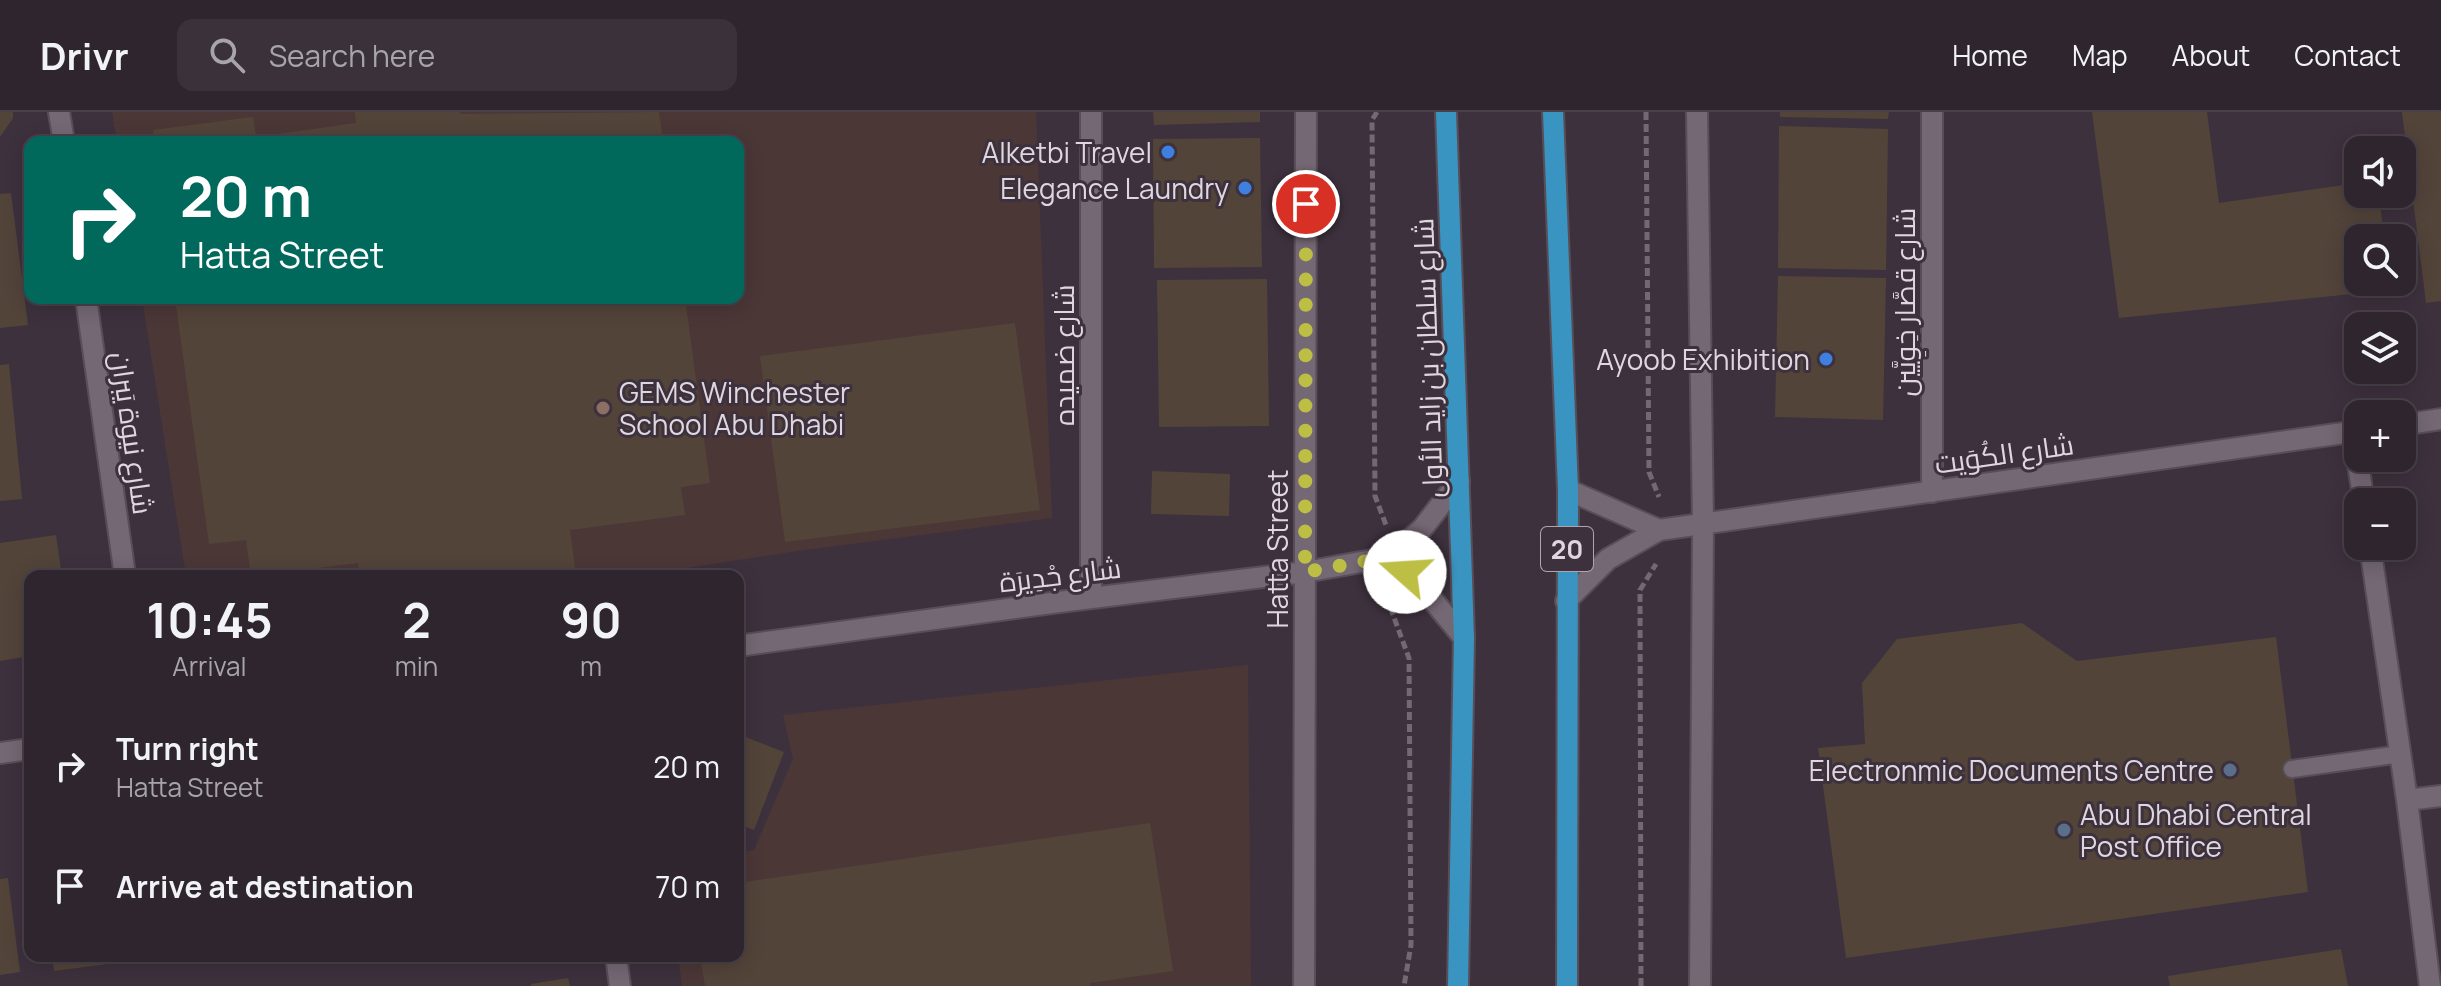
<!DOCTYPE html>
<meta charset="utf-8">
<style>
:root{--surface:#2e252e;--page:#3a313a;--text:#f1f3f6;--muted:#a7a5aa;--line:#49424a}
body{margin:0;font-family:Manrope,Cairo,sans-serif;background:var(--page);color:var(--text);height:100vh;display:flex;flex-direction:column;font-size:30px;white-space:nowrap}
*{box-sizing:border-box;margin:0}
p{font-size:26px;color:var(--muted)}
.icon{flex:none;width:44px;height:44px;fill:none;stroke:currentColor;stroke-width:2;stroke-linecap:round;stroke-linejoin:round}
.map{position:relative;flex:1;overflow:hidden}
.drawer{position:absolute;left:24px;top:458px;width:720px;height:392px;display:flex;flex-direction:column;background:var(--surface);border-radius:16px;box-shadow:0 4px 20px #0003,0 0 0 2px var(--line)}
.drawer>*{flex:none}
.top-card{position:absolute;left:24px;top:24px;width:720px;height:168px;border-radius:16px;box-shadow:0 4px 20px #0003,0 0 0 2px var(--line);background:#00695c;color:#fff;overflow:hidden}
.buttons{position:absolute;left:2344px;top:24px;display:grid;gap:16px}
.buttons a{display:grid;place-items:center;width:72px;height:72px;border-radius:16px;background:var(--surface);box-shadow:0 4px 20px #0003,0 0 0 2px var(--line);font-size:40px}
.pin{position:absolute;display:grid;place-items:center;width:68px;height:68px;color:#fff;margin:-34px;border:4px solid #fff;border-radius:50%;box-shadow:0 2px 8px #0007}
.me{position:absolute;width:88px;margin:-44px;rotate:289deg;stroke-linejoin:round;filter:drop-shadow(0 0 6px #0008)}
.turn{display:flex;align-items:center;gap:28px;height:168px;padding:0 24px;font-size:36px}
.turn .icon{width:104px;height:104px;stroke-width:2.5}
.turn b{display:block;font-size:56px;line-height:68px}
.eta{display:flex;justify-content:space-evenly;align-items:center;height:136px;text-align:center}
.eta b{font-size:48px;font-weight:700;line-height:56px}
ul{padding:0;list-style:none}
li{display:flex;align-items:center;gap:24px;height:120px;padding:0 24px}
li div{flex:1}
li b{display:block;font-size:30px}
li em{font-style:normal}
header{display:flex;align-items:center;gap:48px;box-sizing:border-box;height:112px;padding:0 40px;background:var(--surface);border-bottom:2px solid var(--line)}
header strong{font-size:38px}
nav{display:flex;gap:44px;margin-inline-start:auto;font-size:28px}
.search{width:560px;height:72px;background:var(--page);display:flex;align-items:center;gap:20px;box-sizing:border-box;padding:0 28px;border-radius:16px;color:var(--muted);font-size:30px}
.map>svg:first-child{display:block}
.education{fill:#4c3737}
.building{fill:#53443a}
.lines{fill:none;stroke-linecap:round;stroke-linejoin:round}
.lane-casing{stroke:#584e58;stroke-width:20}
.street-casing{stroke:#584e58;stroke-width:24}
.primary-casing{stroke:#584e58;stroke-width:24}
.path{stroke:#736873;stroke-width:5;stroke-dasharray:8 4;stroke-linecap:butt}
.lane{stroke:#756875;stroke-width:16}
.street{stroke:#756875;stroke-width:20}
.primary{stroke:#3a94c1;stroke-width:20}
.route{stroke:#bcbf44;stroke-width:14;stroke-dasharray:0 25.2}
.shop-dot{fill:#3f7fe0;stroke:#3d313d;stroke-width:3}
.education-dot{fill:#8d6e63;stroke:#3d313d;stroke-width:3}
.service-dot{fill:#5c6f8a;stroke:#3d313d;stroke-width:3}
.labels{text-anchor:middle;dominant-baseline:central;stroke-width:6;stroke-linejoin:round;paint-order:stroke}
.shield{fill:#3d313d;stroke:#aea5ae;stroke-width:2}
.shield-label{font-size:26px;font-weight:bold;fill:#dfd7df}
.poi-label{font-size:28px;fill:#dfd7df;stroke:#3d313d;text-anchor:end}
.street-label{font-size:28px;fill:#dfd7df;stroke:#3d313d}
</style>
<header>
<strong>Drivr</strong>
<div class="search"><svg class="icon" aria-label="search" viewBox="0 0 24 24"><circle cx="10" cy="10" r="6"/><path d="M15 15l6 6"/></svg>Search here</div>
<nav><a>Home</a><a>Map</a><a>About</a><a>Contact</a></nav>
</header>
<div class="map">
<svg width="2441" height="874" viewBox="0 0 2441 874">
<rect width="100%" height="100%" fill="#3d313d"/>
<path class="education" d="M112,0h924l16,406 -255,33 -161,25h-450l-44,-278h596v-156h-621z
M1248,553l3,321h-569l-4,-30h60v-103l16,-3 39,-91 -10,-44z"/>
<path class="building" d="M0,0h13v6l-13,19z
M355,0h105l1,2 198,-2 4,30h-509l-1,-12 100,-13 3,20 100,-14z
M1153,0h107v10l-106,3z
M1780,0h109l-1,7 -108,-2z
M2092,0h115l12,91 139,-20v11h21l5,44h-26v44h32l1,8 -272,28z
M2402,0h39v189l-15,2z
M1779,14l109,3 -2,141 -108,-2z
M1260,26l2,129 -108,1 -1,-129z
M11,81l17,132 -28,3v-134z
M1778,164l108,2 -3,142 -108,-3z
M1267,167l2,147 -110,1 -2,-147z
M175,186h510l25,185 -29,4 4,28 -115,15 6,46h-216l-2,-13 -107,13 -5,-36 -37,4z
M1015,211l25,187 -255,32 -25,-186z
M9,252l13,135 -22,2v-136z
M1152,359l78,3 -1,42 -78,-2z
M56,423l6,41h-32v80l-30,5v-118z
M2022,511l55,38 199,-24 32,255 -462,66 -28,-210 47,-4 -3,-61 35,-44z
M738,622l46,18 -30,78 -16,-6z
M1150,711l23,148 -83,12v3h-385l-5,-30h38v-73z
M8,766l12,94 -20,3v-96z
M2341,837l7,37h-178l-2,-10z
M52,844h102v2l-100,13z
M568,866l2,8h-39v-2z"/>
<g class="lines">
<defs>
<path id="lane" d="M2292,657l109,-15"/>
<path id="street" d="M59,0l5,30
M1091,0v486
M1697,0l6,412 -3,462
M86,186l39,278
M2402,313l39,-6
M2353,320l11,70
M1568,378l91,40
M1932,380v-380
M2370,434l37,254 23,186
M1389,445l33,30 42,51
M1566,489l42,-42 51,-29 699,-99
M738,534l321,-44 246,-30 84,-15 33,-28 37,-48
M0,641l30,-4
M2407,688l34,-4
M616,844l4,30
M1304,874l2,-874"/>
<path id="primary" d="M1446,0l18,526 -6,348
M1553,0l15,378 -1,496"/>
</defs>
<use href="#lane" class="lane-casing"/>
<use href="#street" class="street-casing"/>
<use href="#primary" class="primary-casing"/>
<path class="path" d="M1377,0l-5,8 3,376 11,29
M1646,0l3,360 10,25
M1391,483l1,17 17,46 2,287 -7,41
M1641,874l-1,-396 16,-26"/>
<use href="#lane" class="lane"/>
<use href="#street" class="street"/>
<use href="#primary" class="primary"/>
</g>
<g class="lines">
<path class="route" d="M1306,92l-1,368 84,-15 16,15"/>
</g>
<g class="shop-dot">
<circle cx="1168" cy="40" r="8"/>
<circle cx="1245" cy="76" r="8"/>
<circle cx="1826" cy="247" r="8"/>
</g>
<circle class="education-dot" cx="603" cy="296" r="8"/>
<g class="service-dot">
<circle cx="2230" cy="658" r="8"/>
<circle cx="2064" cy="718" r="8"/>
</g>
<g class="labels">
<rect class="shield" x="1541" y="415" width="52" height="44" rx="6"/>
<g class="shield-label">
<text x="1567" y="437">20</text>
</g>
<g class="poi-label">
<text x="1152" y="40">Alketbi Travel</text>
<text x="1229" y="76">Elegance Laundry</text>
<text x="1810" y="247">Ayoob Exhibition</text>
<text x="619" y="280" text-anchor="start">GEMS Winchester<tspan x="619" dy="32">School Abu Dhabi</tspan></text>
<text x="2214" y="658">Electronmic Documents Centre</text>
<text x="2080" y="702" text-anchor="start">Abu Dhabi Central<tspan x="2080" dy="32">Post Office</tspan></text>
</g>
<g class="street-label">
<text transform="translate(1904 190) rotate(-90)">شارع قصَّار خِوِيَّين</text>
<text transform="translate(1063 243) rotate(-90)">شارع ضميده</text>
<text transform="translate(1427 246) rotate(-92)">شارع سلطان بن زايد الأول</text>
<text transform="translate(133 321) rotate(82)">شارع نيوة يَبران</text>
<text transform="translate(2004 341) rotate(-8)">شارع الكُوَيت</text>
<text transform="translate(1277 437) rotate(-90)">Hatta Street</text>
<text transform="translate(1060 462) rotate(-7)">شارع جْدِيرَة</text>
</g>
</g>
</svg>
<div class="buttons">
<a><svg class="icon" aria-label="sound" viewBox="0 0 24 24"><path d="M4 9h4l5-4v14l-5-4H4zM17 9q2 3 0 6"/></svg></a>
<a><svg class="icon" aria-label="search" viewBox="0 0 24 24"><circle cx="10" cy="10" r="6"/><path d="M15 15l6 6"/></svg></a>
<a><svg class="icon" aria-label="layers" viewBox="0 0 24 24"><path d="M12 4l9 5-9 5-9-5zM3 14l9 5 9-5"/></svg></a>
<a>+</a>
<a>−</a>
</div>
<div class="pin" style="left:1306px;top:92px;background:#d93025"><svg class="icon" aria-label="arrive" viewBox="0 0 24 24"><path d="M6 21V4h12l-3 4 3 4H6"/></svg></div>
<svg class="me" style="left:1405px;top:460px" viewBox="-20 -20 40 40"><circle r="19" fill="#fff"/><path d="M0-13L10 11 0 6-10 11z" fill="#bcbf44"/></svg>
<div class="top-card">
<div class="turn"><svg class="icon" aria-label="right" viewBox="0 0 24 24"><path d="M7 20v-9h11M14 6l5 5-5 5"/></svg><div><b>20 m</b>Hatta Street</div></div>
</div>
<section class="drawer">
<div class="eta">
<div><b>10:45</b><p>Arrival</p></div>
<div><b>2</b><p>min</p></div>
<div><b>90</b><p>m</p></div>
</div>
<ul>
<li><svg class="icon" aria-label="right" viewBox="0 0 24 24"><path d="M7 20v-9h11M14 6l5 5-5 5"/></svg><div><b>Turn right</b><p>Hatta Street</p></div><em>20 m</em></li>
<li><svg class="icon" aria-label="arrive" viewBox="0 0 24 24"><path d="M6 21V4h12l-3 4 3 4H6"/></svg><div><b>Arrive at destination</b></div><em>70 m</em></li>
</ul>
</section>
</div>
